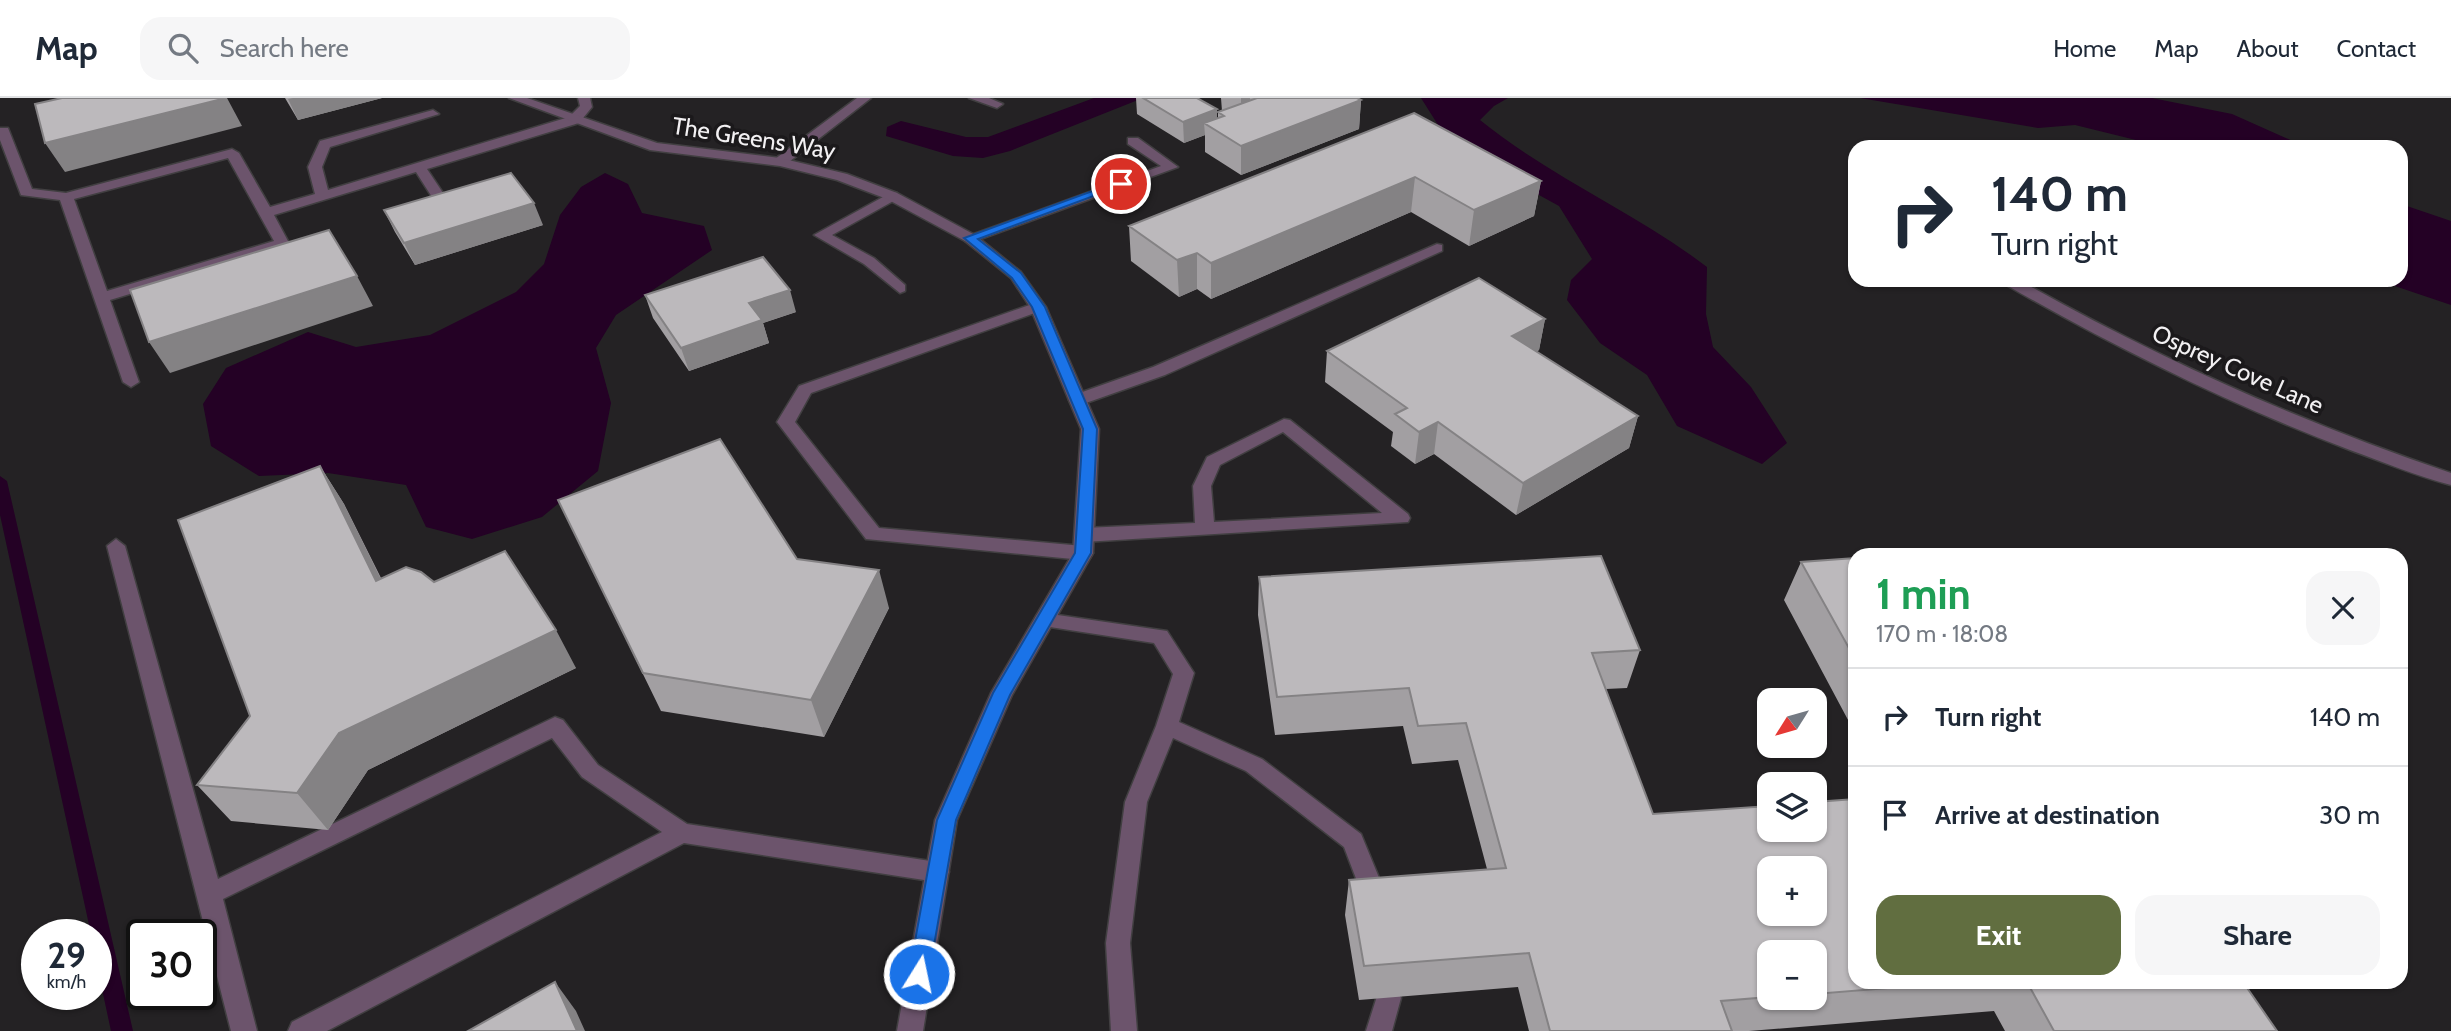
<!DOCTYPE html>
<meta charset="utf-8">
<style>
:root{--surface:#fff;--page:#f6f6f7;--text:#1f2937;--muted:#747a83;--line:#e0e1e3;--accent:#616e40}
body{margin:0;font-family:Cabin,sans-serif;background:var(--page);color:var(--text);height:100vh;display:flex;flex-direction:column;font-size:26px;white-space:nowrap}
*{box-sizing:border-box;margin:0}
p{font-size:23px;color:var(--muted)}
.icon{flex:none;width:38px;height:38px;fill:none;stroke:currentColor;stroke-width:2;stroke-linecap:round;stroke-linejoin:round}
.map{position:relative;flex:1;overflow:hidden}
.details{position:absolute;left:1848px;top:450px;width:560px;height:441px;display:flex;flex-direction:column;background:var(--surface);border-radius:21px;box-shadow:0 2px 5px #0004}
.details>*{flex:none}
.hud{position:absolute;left:1848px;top:42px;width:560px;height:147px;border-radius:21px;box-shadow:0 2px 5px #0004;background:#fff;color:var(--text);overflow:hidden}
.needle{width:46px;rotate:233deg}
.fabs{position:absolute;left:1757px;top:590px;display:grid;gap:14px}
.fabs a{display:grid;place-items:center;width:70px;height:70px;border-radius:14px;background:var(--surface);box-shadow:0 2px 5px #0004;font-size:35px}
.speed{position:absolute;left:21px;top:821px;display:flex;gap:14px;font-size:35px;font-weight:700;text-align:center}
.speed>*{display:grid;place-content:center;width:91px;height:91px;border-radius:50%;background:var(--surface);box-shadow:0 2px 5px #0004;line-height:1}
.speed small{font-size:18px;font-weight:400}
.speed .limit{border:4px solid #111;border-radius:10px;background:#fff;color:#111}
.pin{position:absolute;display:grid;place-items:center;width:60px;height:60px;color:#fff;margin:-30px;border:4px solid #fff;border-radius:50%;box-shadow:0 2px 7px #0007}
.me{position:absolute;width:77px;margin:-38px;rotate:10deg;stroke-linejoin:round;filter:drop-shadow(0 0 5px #0008)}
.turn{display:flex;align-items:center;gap:24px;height:147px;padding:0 28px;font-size:32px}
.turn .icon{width:91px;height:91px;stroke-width:2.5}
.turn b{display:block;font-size:49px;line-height:60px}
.round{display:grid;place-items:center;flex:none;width:74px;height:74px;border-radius:21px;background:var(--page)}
.headline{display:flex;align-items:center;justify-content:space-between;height:119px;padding:0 28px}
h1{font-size:42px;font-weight:700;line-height:52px;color:#1e9e55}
.action{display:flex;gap:14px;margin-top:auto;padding:14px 28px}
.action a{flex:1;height:80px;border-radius:21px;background:var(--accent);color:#fff;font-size:28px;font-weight:700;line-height:80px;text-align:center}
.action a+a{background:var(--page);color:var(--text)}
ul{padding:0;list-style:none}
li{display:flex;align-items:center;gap:21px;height:98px;padding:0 28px;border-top:2px solid var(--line)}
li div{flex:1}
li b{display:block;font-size:26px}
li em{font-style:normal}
header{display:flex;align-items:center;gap:42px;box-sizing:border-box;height:98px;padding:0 35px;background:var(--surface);border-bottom:2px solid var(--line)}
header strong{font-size:33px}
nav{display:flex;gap:38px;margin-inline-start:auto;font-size:24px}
.search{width:490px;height:63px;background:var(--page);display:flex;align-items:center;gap:18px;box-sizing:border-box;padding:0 24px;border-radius:21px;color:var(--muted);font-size:26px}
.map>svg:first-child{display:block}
.water{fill:#240125}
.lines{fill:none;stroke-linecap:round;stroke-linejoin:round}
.stream{fill:#240125;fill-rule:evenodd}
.service-casing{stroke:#413f41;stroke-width:3}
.minor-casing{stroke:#413f41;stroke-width:3}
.service{fill:#6c546c;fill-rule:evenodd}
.minor{fill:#6c546c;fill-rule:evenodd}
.wall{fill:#a29fa2;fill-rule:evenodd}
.shaded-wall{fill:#848284}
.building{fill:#bcb9bc;stroke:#848284;stroke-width:2;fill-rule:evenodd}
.route{fill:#1a73e8;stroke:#114b97;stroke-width:2}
.labels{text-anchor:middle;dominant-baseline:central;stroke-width:7;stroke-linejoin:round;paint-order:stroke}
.street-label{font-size:24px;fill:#f2f0f2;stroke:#1b191b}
</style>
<header>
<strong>Map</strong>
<div class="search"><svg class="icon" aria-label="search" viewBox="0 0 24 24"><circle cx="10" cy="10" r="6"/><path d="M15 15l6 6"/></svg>Search here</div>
<nav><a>Home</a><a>Map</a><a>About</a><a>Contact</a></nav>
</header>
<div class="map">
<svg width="2451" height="933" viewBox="0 0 2451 933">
<rect width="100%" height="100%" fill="#242224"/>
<path class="water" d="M1094,0h49l-133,53 -27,7 -30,-2 -67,-20 1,-9 14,-6 65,16h22z
M1421,0h87l-14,8 -14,14c70,57 155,92 227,147l-1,47 7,33 38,40 36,56 -25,21 -85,-38 -30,-51 -47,-32 -33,-43 4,-20 21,-21 -33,-53 -107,-59z
M1860,0h292l80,16 74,33h-104l-58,-5 -69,-17 -37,3z
M605,75l23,11 14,29 62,13 8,24 -96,65 -20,33 15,55 -13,68 -56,46 -70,22 -46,-12 -20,-42 -78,-12 -69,3 -48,-30 -8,-42 23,-36 82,-36 48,15 74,-12 86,-43 28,-28 16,-49 21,-28z
M2401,106l50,17v84l-74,-25h24z"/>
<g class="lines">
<path class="stream" d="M0,378l7,5 126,550h-22l-15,-70v-27h-5l-91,-419z"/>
<defs>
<path id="service" d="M578,0h12l2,9 -13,16 -152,46 24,36 -2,3h-10l-23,-36 -142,43 15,28 -2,3 -177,54 29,82 -8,5 -8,-5 -63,-182 -39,-5 -21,-55v-12h8l24,61 34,4 166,-44 7,4 31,54 45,-13 -7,-27 12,-26 113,-31 6,4 -109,33 -8,20 6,23 241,-73 11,-11zM228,60l46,83 -167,50 -33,-92z
M857,0h14l-86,67h-10v-6z
M969,0h20l14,6 -6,4z
M1128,40h10l40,29 -203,74h-10l-2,-3 198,-72 -33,-22z
M892,94l5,1v6l-65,36 42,23 31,27v6l-5,2 -36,-29 -50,-29z
M1437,146l5,1v6l-277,124 -82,29h-12l-2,-4 2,-4 82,-29z
M1038,204l5,2v6l-232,83 -16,29 84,106 204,18 7,2 3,5 -3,5 -7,2 -217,-21 -89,-117 22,-36z
M1284,321l6,1 118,94 2,4 -2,4 -324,20 -9,-7 9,-7 111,-5 -2,-37 14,-29zM1283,334l99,81 -168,9 -3,-36 9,-21z
M116,441l9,7 93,333 337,-162 8,3 35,45 89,59 250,38 8,3 4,7 -4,7 -8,3 -253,-39 -357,188h-39l4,-9 370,-190 -80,-55 -30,-39 -329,161 34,132h-26l-124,-485z
M1044,515l123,18 27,42 -15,49 83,37 99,75 28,68 -3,8 -9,3 -9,-3 -24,-63 -98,-76 -73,-33 -26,64 -17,141 7,88h-26l-5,-88 19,-141 31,-76 17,-52 -19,-31 -117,-18 -3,-5 3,-5z
M1388,888l9,4 4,8 -9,33h-26l13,-41z"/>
<path id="minor" d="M509,0h18l130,45 123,15 67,16 50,19 78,42 46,37 25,35 53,122 -6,124 -81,142 -55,125 -34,211h-26l38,-211 56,-127 82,-140 8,-124 -51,-122 -19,-29 -46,-37 -78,-42 -50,-19 -57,-14 -130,-16z
M2007,182h12c138,78 281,142 432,193v12c-34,-9 -68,-23 -101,-35 -119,-45 -232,-101 -342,-164z"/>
</defs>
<use href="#service" class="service-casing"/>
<use href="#minor" class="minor-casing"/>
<use href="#service" class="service"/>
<use href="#minor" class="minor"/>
</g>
<path class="wall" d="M285,0h97l-84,22z
M1136,0h61l20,11v9h1v-6l4,-1 -1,-13h136l4,2 -2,29 -118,46 -36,-23v-17l-21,8 -47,-29z
M1414,15l127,68 -7,35 -65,30 -58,-34 -200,87 -14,-10 -18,8 -48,-36 -2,-35z
M384,112l159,15 -128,40 -20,-33z
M645,197l151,17 -33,11 6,20 -80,28 -36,-53z
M1545,221l-6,31 -3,2 102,64 -9,32 -113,67 -82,-61 -19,10 -24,-18 2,-14 -68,-50 2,-31z
M320,368l24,38 37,74 53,4 142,86 -208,102 -40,60 -97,-9 -34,-36 53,-69z
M558,402l239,59 92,49 -65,129 -163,-26z
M1855,460v175l-71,-133 17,-38z
M1259,479l381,73 -13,38 -21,1 47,125 202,168h388l34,49h-272l-11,-20 -245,20h-220l-11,-44 -159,13 -14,-85 4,-35 138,-11 -29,-109 -46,4 -9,-38 -128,9 -17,-120zM1815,854v46h-46z"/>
<path class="shaded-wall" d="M226,0h1l15,28 -177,46 -20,-29z
M293,0h89l-84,22 -10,-21z
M1241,0h9v21l-9,3z
M1361,2l-2,29 -118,46v-29z
M1217,11v21l-13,-7 1,12 -21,8 -1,-21z
M1415,79l-4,35 -200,87v-36z
M1541,83l-7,35 -65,30 5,-36z
M534,105l9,22 -128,40 -11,-22z
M1197,155v36l-18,8 -2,-37z
M357,178l16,30 -203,67 -21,-31z
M790,192l6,22 -33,11 6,20 -80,28 -8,-23 68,-45z
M1545,221l-6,31 -33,17 6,-31z
M1638,318l-9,32 -113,67 7,-32z
M1438,324l-4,32 -19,10 4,-32z
M320,368l24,38 56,114 -24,-37z
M879,472l10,38 -65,129 -13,-37z
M556,532l20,38 -208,102 -40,60 -31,-37 42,-60z
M555,884l21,29 9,20h-8z"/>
<path class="building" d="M62,0h164l-181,45 -10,-39z
M1143,0h54l20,11 -34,13z
M1257,0h100l4,2 -120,46 -37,-23 20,-7 -6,-4z
M1414,15l127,68 -67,29 -59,-33 -204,86 -14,-10 -20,7 -48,-34z
M511,75l23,30 -130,40 -20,-33z
M329,132l28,46 -208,66 -19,-52z
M763,159l27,33 -41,13 13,17 -81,28 -36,-53z
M1479,180l66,41 -33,17 126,80 -115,67 -85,-61 -19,10 -24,-18 12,-6 -80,-57z
M720,341l77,120 82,11 -68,130 -168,-27 -85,-173z
M320,368l56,115 30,-14 15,5 13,10 71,-31 51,79 -217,103 -42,60 -100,-8 53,-69 -72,-196z
M1952,454l1,3h-40z
M1601,458l39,94 -48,3 61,161 116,-8v24h46v-28l40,-3v183h107l-147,12v-42h-46v45l-48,4 11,30h-182l-21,-78 -165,13 -15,-86 157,-12 -40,-145 -48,3 -9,-38 -132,9 -18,-120zM1769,770h46v46h-46z
M1855,460v101l-54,-97z
M555,884l22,49h-109z
M2027,884h216l34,49h-223z"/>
<path class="route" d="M1117,84l9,2 -148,55 43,34 24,34 52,122 -6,124 -81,142 -54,125 -27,154 -3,7 -7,3 -7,-3 -3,-7 28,-154 56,-127 82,-140 8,-124 -51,-122 -20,-29 -48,-40z"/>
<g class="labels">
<g class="street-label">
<text transform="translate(754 40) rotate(9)">The Greens Way</text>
<text transform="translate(2238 271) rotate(24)">Osprey Cove Lane</text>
</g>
</g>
</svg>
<div class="fabs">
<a><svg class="needle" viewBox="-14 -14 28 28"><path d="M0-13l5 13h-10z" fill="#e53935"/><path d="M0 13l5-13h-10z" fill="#747a83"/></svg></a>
<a><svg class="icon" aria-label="layers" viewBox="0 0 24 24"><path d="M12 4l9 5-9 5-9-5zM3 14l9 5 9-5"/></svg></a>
<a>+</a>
<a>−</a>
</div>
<div class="speed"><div>29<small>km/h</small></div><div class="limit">30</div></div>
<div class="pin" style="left:1121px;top:86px;background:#d93025"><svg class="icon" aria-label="arrive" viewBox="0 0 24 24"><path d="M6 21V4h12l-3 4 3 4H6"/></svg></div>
<svg class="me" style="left:919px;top:876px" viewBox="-20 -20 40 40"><circle r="17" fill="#1a73e8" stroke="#fff" stroke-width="3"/><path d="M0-11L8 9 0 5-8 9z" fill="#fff"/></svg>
<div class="hud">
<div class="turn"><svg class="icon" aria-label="right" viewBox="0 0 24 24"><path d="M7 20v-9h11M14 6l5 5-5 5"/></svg><div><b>140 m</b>Turn right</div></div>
</div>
<section class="details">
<div class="headline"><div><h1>1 min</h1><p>170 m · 18:08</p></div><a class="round"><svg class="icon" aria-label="close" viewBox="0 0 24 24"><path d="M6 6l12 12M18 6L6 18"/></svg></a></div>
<ul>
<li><svg class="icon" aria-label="right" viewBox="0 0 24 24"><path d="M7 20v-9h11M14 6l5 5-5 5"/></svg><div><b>Turn right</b></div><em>140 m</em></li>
<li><svg class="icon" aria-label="arrive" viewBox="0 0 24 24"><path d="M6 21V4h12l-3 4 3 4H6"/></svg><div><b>Arrive at destination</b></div><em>30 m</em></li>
</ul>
<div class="action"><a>Exit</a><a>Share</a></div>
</section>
</div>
